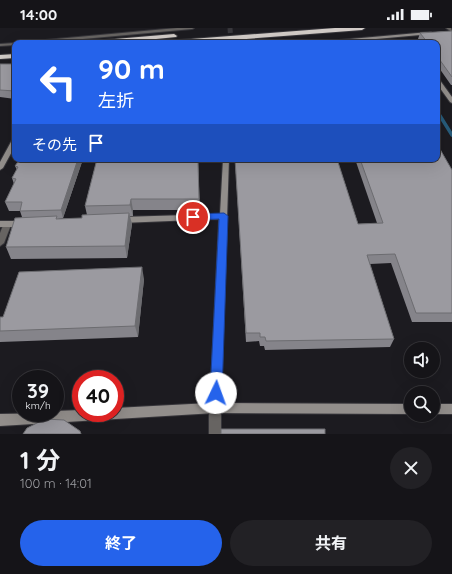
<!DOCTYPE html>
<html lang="ja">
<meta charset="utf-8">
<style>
:root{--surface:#151418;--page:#222125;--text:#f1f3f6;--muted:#9d9ea2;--line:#343337;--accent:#2563eb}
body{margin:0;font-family:Quicksand,"Noto Sans JP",sans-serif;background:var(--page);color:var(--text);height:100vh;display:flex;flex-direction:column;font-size:15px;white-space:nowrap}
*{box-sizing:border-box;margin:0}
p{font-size:13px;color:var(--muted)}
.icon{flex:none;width:22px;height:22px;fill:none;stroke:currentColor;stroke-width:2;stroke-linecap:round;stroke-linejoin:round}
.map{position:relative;height:406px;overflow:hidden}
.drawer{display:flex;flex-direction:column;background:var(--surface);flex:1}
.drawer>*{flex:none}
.banner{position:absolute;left:12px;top:12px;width:428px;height:122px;border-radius:8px;box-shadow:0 4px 16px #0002,0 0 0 1px var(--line);background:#2563eb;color:#fff;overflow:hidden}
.fabs{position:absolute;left:404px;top:314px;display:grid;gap:8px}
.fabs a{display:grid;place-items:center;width:36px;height:36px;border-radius:50%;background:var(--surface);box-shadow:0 4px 16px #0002,0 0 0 1px var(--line);font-size:20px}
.speed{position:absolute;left:12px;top:342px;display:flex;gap:8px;font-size:20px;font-weight:700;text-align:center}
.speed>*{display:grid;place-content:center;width:52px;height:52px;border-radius:50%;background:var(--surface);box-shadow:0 4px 16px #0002,0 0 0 1px var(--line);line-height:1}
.speed small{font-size:10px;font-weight:400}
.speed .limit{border:6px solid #d22;background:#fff;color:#111}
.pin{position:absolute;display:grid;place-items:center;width:34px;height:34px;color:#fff;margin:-17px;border:2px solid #fff;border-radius:50%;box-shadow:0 1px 4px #0007}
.me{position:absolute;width:44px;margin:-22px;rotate:3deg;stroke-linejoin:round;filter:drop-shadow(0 0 3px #0008)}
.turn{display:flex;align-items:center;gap:14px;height:84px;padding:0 20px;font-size:18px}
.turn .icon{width:52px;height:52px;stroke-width:2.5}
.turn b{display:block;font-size:28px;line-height:34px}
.then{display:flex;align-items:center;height:38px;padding:0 20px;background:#0003;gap:8px;font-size:15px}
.round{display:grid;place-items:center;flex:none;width:42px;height:42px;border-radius:21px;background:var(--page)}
.headline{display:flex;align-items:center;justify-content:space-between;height:68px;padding:0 20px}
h1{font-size:24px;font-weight:700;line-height:30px}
.button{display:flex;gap:8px;margin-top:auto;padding:8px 20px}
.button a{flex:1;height:46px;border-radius:24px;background:var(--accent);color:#fff;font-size:16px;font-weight:700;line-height:46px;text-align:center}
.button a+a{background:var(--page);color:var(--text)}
.status{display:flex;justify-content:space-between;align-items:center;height:28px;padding:0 20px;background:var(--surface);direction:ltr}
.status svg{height:11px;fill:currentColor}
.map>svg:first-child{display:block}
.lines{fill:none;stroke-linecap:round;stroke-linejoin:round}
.stream{stroke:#275c7b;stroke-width:3.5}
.street-tunnel{stroke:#38373c;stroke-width:5;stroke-dasharray:5 2.5;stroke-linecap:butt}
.street-casing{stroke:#36353a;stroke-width:2}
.secondary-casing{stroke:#36353a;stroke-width:2}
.highway-casing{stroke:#36353a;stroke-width:2}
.street{fill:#676462;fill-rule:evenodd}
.secondary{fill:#928e8b;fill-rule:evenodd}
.highway{fill:#d1cbc7;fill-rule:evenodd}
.wall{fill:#85848a}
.shaded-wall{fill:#6c6c70}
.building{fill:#9b9aa0;stroke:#6c6c70}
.route{fill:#2563eb;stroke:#184099}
</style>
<div class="status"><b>14:00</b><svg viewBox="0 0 49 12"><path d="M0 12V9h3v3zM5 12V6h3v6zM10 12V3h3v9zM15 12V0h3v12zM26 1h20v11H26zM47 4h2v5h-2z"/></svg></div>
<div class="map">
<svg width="452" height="406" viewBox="0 0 452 406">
<rect width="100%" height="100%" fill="#1c1b20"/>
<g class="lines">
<path class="stream" d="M437,83l15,24"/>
<path class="street-tunnel" d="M230,0l1,15"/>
<defs>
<path id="street" d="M177,0h17l-2,1 -153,14h-18l2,-1z
M446,0h5l1,4z
M15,15v2l-15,1v-2l15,-1h2z
M7,194l4,3 -7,18 -4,3v-13l4,-10z
M215,375l4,1 2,4v26h-12v-26l2,-4z"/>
<path id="secondary" d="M429,4h2v2l-99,9h-18l2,-1z
M437,50l2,1 13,18v6l-2,-1 -13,-18z
M15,110v8l-12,22 -3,2v-8l12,-22z
M223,131h6l-8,244 190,1v10l-196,-1 -215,13v-12l55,-1v-2l26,-1v3h34v-5l95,-5 9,-184 -98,4 -4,-3 4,-3 99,-3z
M0,193h23l4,3 -4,3h-23z
M433,376h19v10h-19z"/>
<path id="highway" d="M335,0h30l-3,2 -169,13h-32l4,-2z
M174,6l3,2 -1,1 -60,6h-29l4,-2z
M15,26v4l-15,1v-4z"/>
</defs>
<use href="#street" class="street-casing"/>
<use href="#secondary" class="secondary-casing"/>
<use href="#highway" class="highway-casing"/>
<use href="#street" class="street"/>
<use href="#secondary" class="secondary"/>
<use href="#highway" class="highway"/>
</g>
<path class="wall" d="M452,3v54h-1l-14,-20v-22h-16l-3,-4 2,-6z
M0,36h15v35l-15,-2z
M20,131h63l-20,59 -5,1 24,-1 5,-3 -2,-9 12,-47h71l-1,3h31l2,48h-67v6h-3l2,8 -5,34 -116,1 -5,-12 16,-30 -2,-6h-11l-4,-9 9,-18 -2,-6 5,-8 -2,-4z
M235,131h102l21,65 19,-1 -22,-64h82l15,11v152h-40l-21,-59 -21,1 24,75 -4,8 -125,3 -1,-4h-4l-1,-5 -13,1z
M144,251l-6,58 -138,5v-25h3z"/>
<path class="shaded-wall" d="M78,131h5l-20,59 -2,-8z
M131,171l2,11v6l-3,-11z
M129,185l3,11 -5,34 -2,-12z
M142,239l2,12 -6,58 -3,-11z"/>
<path class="building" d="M452,3v46l-15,-21v-13h-9l-8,-10z
M0,36h15v27l-15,-1z
M437,116l15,26v143h-36l-21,-59 -28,1 27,84 -128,2 -1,-4h-5v-4h-14l-11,-174h102l21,65 25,-1 -23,-64h77z
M20,131h58l-17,51 -41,1 2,-9h-17l11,-23 -4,-1 6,-11 -3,-1z
M97,131h69v3h32l1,37h-68l-1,6 -45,1z
M129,185l-4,33 -119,1 9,-29 42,-2 -1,3 26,-1v-3z
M142,239l-7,59 -135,5v-14h3l16,-45z
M45,391l19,1 16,11 1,3h-58l4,-6z
M221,401h104v5h-104z"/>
<path class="route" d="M224,185l4,3 -6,177 -2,4 -4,2 -4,-2 -2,-4 9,-174 -26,1 -5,-3 5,-3z"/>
</svg>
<div class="fabs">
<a><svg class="icon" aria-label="sound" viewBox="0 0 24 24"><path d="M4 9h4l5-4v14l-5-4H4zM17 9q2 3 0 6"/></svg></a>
<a><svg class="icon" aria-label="search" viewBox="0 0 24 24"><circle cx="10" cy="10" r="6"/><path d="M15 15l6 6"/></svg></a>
</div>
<div class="speed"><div>39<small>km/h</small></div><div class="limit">40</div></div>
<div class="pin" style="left:193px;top:189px;background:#d93025"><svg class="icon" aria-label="arrive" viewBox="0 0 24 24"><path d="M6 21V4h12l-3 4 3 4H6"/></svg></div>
<svg class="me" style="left:216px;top:365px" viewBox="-20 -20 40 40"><circle r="19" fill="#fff"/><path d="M0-13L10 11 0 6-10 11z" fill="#2563eb"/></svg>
<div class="banner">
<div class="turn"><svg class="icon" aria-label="left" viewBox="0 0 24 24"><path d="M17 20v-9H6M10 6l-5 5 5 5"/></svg><div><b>90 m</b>左折</div></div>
<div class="then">その先<svg class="icon" aria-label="arrive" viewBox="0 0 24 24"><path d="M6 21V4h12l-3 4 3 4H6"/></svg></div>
</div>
</div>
<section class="drawer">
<div class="headline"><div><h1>1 分</h1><p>100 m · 14:01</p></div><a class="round"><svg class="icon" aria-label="close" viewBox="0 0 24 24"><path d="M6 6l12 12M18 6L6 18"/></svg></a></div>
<div class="button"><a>終了</a><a>共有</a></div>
</section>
